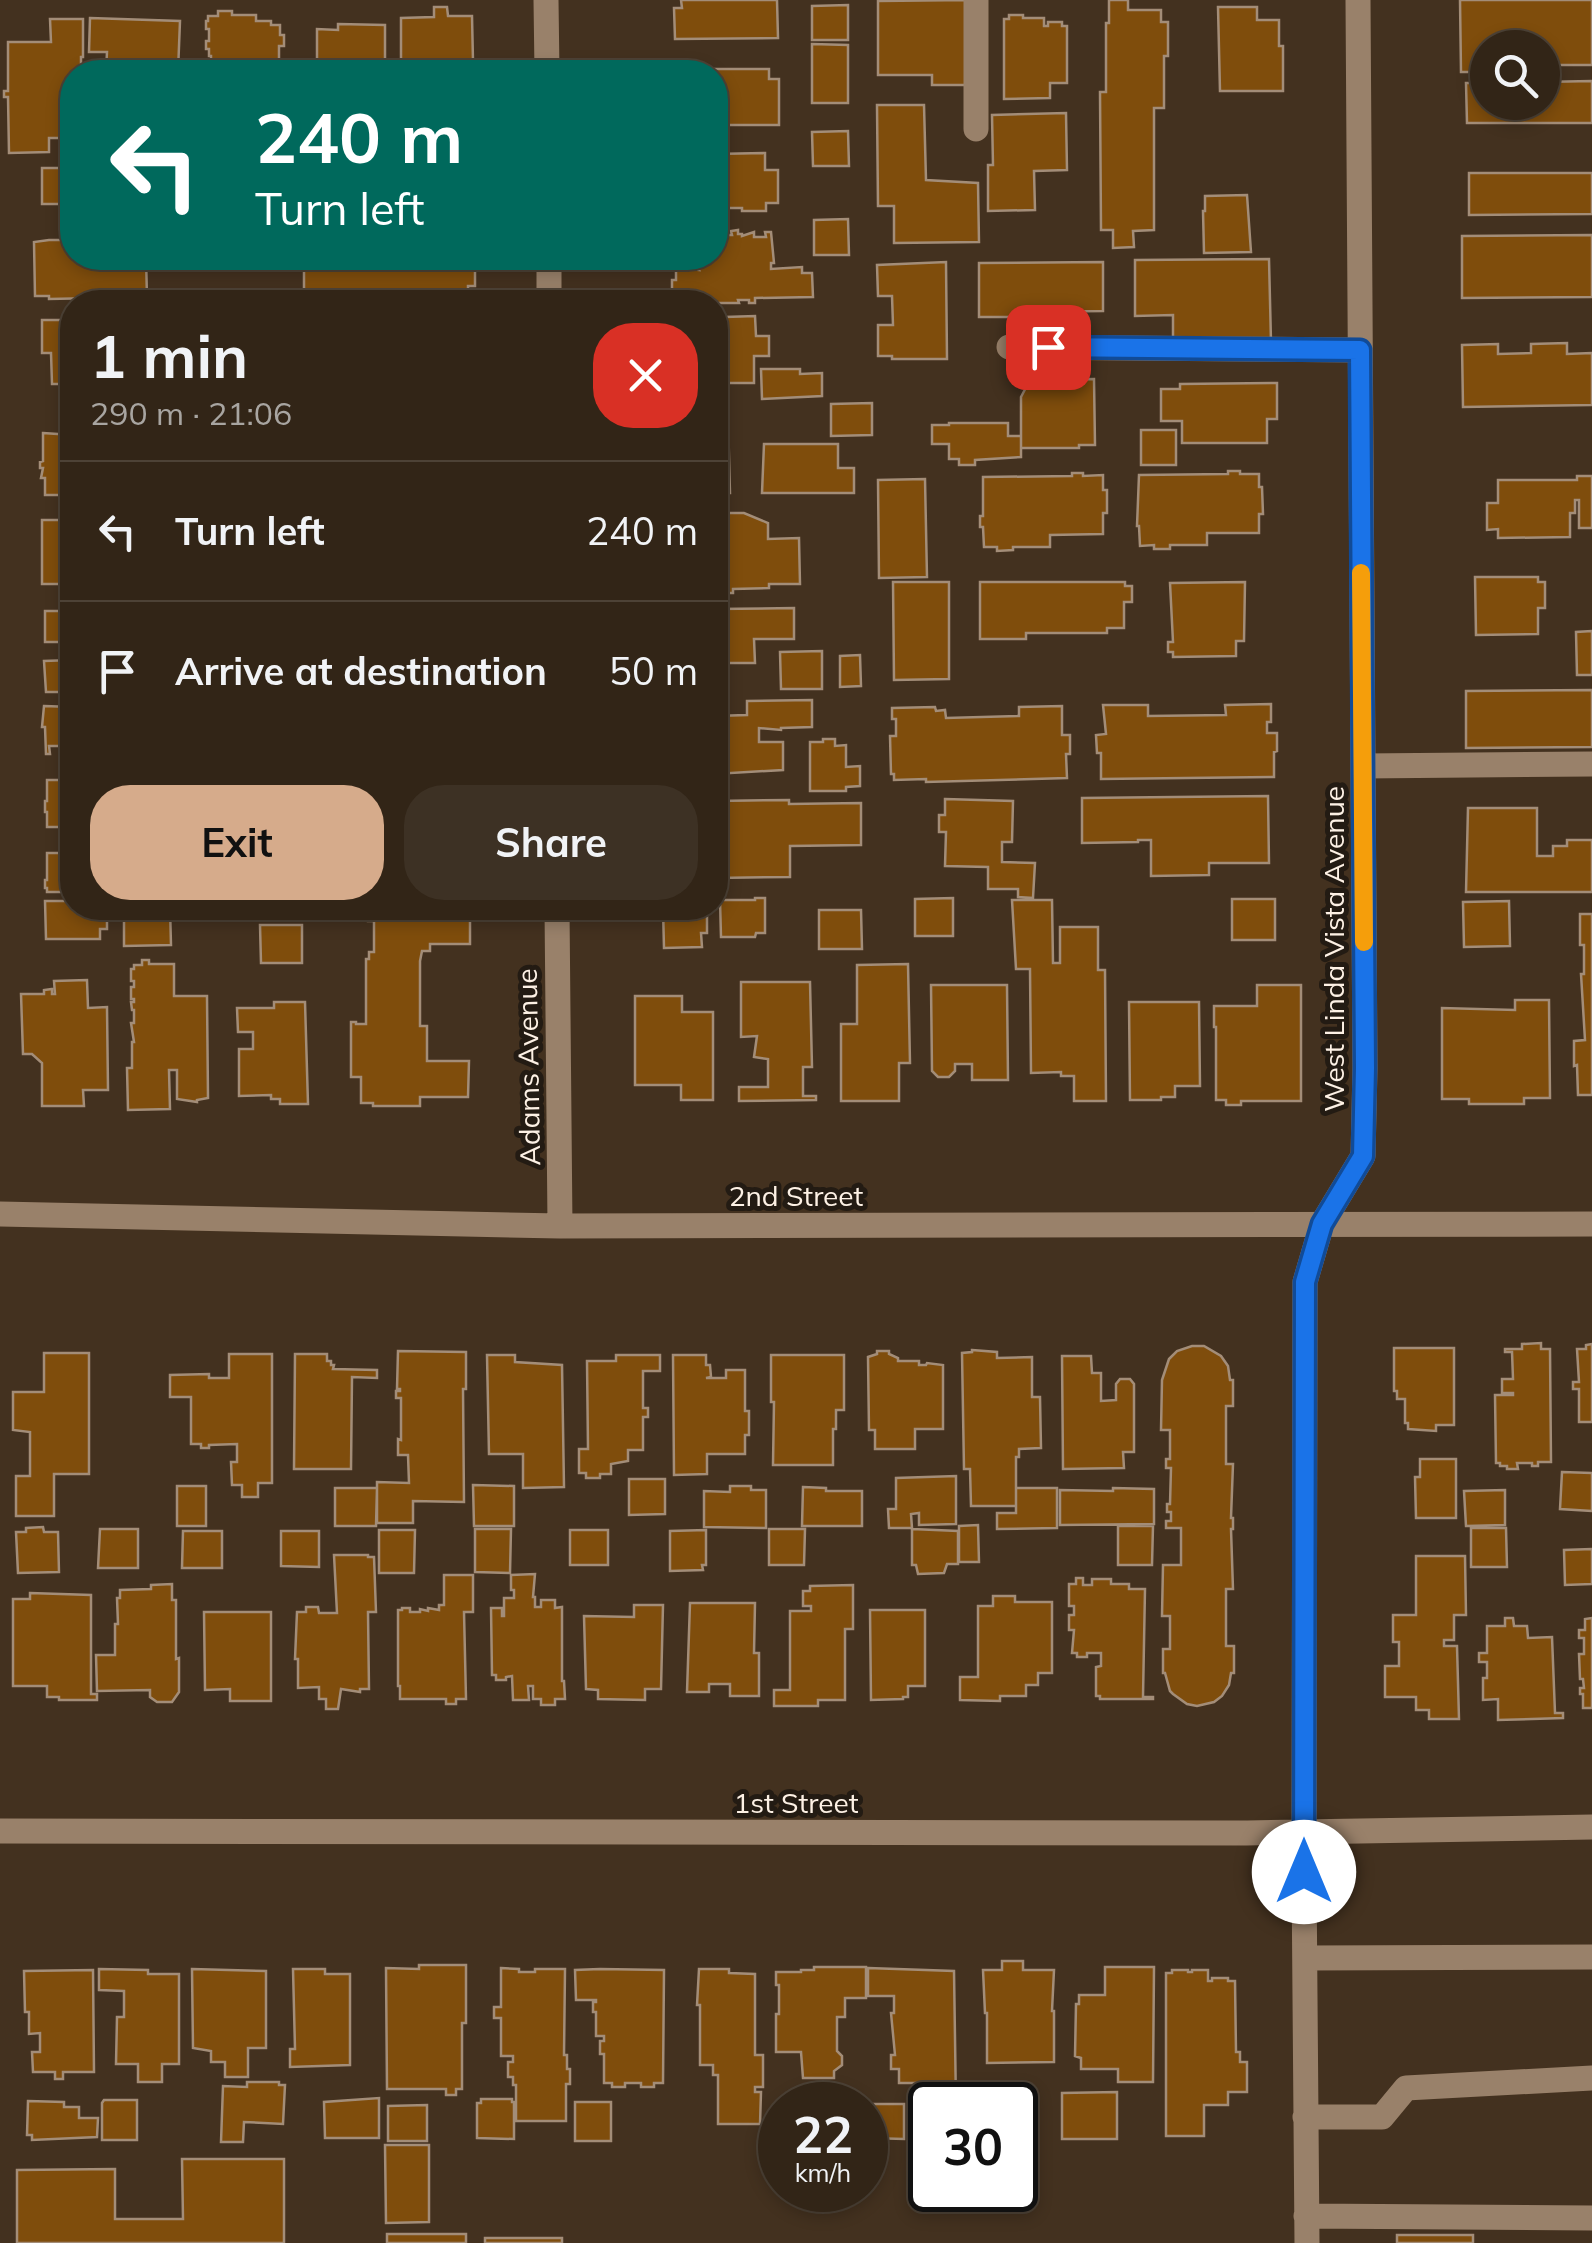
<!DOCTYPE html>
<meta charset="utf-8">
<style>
:root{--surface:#322517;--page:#3d3124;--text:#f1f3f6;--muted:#a8a5a1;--line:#4d4236;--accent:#d6ab8b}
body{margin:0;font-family:Mulish,sans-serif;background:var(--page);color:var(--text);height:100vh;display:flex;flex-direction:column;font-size:38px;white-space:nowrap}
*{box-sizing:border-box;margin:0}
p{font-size:32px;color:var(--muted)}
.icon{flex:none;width:55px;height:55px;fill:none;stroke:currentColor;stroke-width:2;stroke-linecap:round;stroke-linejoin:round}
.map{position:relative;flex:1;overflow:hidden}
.side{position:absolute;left:60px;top:290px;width:668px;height:630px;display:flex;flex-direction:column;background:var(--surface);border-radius:40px;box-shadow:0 5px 15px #0003,0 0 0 2px var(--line)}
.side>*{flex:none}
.hud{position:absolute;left:60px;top:60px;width:668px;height:210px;border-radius:40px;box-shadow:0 5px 15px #0003,0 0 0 2px var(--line);background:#00695c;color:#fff;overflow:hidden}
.buttons{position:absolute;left:1470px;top:30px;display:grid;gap:20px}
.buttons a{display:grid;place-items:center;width:90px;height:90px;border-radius:50%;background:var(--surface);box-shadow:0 5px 15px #0003,0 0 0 2px var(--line);font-size:50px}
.speed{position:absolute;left:758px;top:2082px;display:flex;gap:20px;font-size:50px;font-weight:700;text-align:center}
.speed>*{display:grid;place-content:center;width:130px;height:130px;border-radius:50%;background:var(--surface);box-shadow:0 5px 15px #0003,0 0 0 2px var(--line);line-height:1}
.speed small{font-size:25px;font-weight:400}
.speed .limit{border:5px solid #111;border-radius:15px;background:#fff;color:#111}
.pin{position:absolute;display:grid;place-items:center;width:85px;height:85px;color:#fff;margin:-42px;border-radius:20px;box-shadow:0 5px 15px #0006}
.me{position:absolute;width:110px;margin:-55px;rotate:0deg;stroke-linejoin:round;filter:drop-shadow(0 0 8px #0008)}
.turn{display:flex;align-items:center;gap:35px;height:210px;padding:0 30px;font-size:45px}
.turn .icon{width:130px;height:130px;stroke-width:2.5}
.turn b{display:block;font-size:70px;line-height:85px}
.round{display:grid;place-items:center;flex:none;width:105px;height:105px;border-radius:40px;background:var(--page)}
.head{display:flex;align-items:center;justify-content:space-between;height:170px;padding:0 30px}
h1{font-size:60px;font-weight:700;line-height:75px}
.cta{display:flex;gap:20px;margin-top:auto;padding:20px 30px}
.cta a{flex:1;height:115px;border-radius:40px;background:var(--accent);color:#111;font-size:40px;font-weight:700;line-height:115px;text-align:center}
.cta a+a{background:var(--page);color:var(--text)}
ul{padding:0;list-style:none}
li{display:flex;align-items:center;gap:30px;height:140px;padding:0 30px;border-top:2px solid var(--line)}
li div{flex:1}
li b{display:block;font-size:38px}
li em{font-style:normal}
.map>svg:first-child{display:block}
.building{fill:#7f4d0c;stroke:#a38d78;stroke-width:2.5}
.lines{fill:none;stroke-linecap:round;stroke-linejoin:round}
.minor{stroke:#99816a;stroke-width:25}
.route-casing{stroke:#114b97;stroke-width:25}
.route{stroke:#1a73e8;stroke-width:18}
.slow{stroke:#f59e0b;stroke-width:18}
.labels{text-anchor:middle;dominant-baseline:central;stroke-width:10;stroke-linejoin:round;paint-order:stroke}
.street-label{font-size:28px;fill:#fdf1e5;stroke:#231b13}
</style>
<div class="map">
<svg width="1592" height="2243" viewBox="0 0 1592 2243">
<rect width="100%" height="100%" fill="#43311f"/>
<path class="building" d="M681,0h96l1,38 -103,1 -1,-31h8z
M969,0l1,85h-38v-10h-54v-74z
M1109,0h19v10h33v12h7v34h-4v52h-10v122l-21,1 1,16 -21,1v-18h-12l-1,-138h6v-69h3z
M1460,0h132v65h-50v-17h-54v17h-4v7h-23z
M848,5v35h-36v-34z
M434,7h13l1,9h24l1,45h-22v11h-29v-10h-21v-44l33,-1z
M1218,7h39v13h22v26h4v45h-63z
M218,11h14v4h24v6h15v4h9v10h4v11h-5v26h-68v-16h-2v-7h-3v-8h3v-12h-3v-8h2v-5h10z
M1009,15h14v3h21v8h4v-4h14v4h5v57h-17v15l-46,1v-80h5z
M90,18l90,3 -2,51h-72l1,-20h-18z
M50,19h33v38h-2v15h-9v66h-23v14l-40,1 -1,-56h-4v-6h4v-49h43z
M338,24l47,1v47h-68v-43l21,1z
M812,44l36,1v58h-36z
M711,69h58v10h10v46h-64v-53h-4z
M1592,81v42h-125l-1,-40h22v19h54v-20z
M877,105h47l2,75 52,3 1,59 -85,1v-37h-16z
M1066,113l1,57 -33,1 1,39 -47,1v-46h5l-1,-50z
M848,131l1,35h-36l-1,-34z
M765,153v17h13v33h-12v8h-24v-3h-27v-54z
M42,168h30v36h-30z
M1469,173h123v41l-123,1z
M1247,195l4,57 -47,1 -1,-42h2v-15z
M848,219l1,36h-35v-35z
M738,230v4h4v2l12,-4v5h12l-1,-5h6l3,31h-3v6l31,-2v6h10l1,24 -58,1v5h-6v-3h-11l1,3h-24l-2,-3h-5v2h-8v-3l-12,1v2l-12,-2v-10l-4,1v-11h4v-10h6v-2l17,2 -5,-11 2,-1h7l3,3 2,-3h7v-27h6v4h11l-1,-4z
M1592,235v62l-130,1v-62z
M49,240h23v18h74l1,39 -98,2v-3h-14l-1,-54z
M178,258h49v7l-49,1z
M345,258h122v9h8v19h-7v16h-164v-42z
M1269,259l2,83 -98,1v-28l-38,1v-56z
M946,262l1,97h-55v-3h-14v-31h15l-1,-29h-14l-1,-31z
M1103,262v49l-79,1v5h-45v-54z
M755,316l1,20h13v20h-15v27h-39v-60h10v-6z
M42,320h30v64h-20l-1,-31h-9z
M1567,343v11l25,-1v52l-129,2 -1,-62 36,-1v10l33,-1v-9z
M761,369h39v5l22,-1v23l-60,3z
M1094,379l1,66h-16v3h-58v-51l9,-17z
M1277,383v36h-10v24h-85v-22h-21v-32h19v-5z
M872,403v32l-41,1v-32z
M715,420h13l2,73h-15z
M949,423h59v13h13v21l-46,3v5h-16v-6h-10v-15h-17v-19h17z
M1141,430h35v35h-35z
M43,433l29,2v60h-27v-17h-4l2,-10h-3v-6l3,-1z
M764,444h74v24h16v25h-92z
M1228,471h12v3h19v13h3l1,27h-4v19h-52v12h-37v4h-16v-4l-14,1 -1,-20h-2l2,-51 89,-1z
M1072,473h11v3l20,-1v15h4v23h-4v21l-53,1v12h-37v3l-16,1v-4h-13l-1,-20h-3v-11h3v-39l89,-1z
M1577,476h15v52h-13v-28h-4v13h-5v24l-72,1v-9l-11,1v-27h11v-23h79z
M925,479l2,98 -48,1 -1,-98z
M715,513h29l24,10v16l31,-1 1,46h-31v4l-36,1v4h-18z
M42,520h30v64h-30z
M1475,577h63v5h7v26h-7v26l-62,1z
M893,582h56v97l-55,1z
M980,582h145v4h7v16h-8v26h-17v5h-81v6h-46z
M1245,582l-1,59h-8v15l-63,1v-5h-5v-10h5l-3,-59z
M794,608v31h-40l1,24h-36l2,11h-3v5h-3v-70z
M45,611h27v31h-27z
M1592,631v44h-15l-1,-43z
M822,651v38h-41l-1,-37z
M860,655l1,31 -21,1v-31z
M72,660v32h-26l-2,-31z
M1592,690v57l-126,1v-57z
M812,700v27l-31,1v2l-22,-2v14h24v28l-68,4v-58l32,-1v-14z
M1271,704v18h-4v11h10v18l-3,1v25l-173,2v-26h-4l-1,-18 10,-1 -3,-29h45v11l78,-1 -1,-10z
M44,706l28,1v39h-23l1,8h-4l-1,-27h-3z
M1062,706v29h8v19h-4l1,24 -141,4v-3l-32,1v-6h-3l-1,-38h6v-17h-4v-11l43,-1 1,4 9,-1 1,8 73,-2v-9z
M823,739h12v7l11,-1v22l14,-1v20l-14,1v4h-36v-49h13z
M72,777v50h-25v-15h-2v-11h2v-21h25z
M1268,796l1,67h-60v12l-58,1v-36h-13v2l-56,1v-45z
M945,799l68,2 -1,41h-10v20l33,1 -2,35 -15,-1v-8h-30v-22l-43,-1 1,-34h-7v-17h6z
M789,800v4l72,-1v42l-71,1v31l-75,1v-77z
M1468,808h69v48h16v-10h14v-6h25v52h-126z
M47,853h25v39h-25v-4h-2v-8h2z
M755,898h10v35h-9l-1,4h-34l-1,-37h35z
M953,898v38h-38v-37z
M1232,899h43v41h-43z
M1012,900h40l1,63h7v-36h38v43h7l1,131h-32v-25h-13v-4l-30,1 -1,-104h-14z
M45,901h27v7h22v1l10,-1 3,1v20h-7v10h-54z
M1509,901l1,45 -46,1 -1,-45z
M124,908h46l1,37 -47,1z
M374,908h96v36h-40v7h-8l-2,10v65h7v35h42l-1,36h-48v9h-47v-3h-12v-26h-10v-55h5v2h10v-65h3v-7h5v-31h-6v-11h6z
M663,908h44v25h-6l1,14 -38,1z
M819,910h42l1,39h-43z
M1580,914h12v181h-14l-1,-30 -3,1v-25l11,-1 -4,-66h3v-29h-4z
M260,925h42v38h-41z
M142,960h7v4h25v32h33l1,102 -11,2v2l-20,-3v-29h-8l1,39 -42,1 -1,-42h5v-26h2l-3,-19h3v-13h-2l-1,-8h3v-3h-3v-12h3v-6h-3v-12h3v-4h8z
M908,964l2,99h-11v38h-58v-77h16v-59z
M87,980l1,28 19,-1 1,83h-25l1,16h-42v-43l-10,-9h-9l-2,-60h23v-4l8,-1v5h3l-1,-13z
M741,982h69l2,85h-9v29h13v4l-77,1v-14h29v-28l-14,-2 3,-21 -16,1z
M931,985h76l1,95h-36v-16h-17v7l-6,6h-11l-6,-6z
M1257,985h44v116h-60v4h-15v-5h-10v-73h-2v-21h43z
M635,996h47v16h31v88h-32v-15h-46z
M1515,1000h34l1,98h-26v6h-55v-5h-27v-91l73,2z
M274,1002h31l3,102h-28v-5h-9v-4l-32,1v-47h14v-17h-15l-1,-24h37z
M1129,1002h70l1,84h-25v11h-14v3h-31z
M1541,1343v6h9l1,113h-13v4h-6v-3h-15l1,6h-11v-3h-7v-3h-4l-1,-68h18v-2h-11v-14h11l-1,-27h-7v-3h17v-5z
M1592,1344v78h-13v-33h-6v-7h6l-2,-33h9v-4z
M1192,1346h12l17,10 7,10 2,14h3v26h-7v58h7l-2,54h2v11h-2l2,60h-7v57h8v27h-3l-2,12 -7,11 -8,6 -17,4 -10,-2 -14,-10 -3,-3 -5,-18h-2v-24h7v-33h-8l1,-51h18v-37h-15v-7h5v-9h-4v-8h3l1,-36h-5v-9h4v-29h-9l1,-50 7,-21 8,-8z
M1394,1348h60v77h-18v6l-28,-2v-6h-3v-24h-8v-8h-3z
M972,1350l25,2v6l35,-1v40h8l1,51 -22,1v8h-3v49h-45l-1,-37h-6l-2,-116 10,-1z
M398,1351l68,1v37h-3l1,113 -51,-1v22h-36v-41l32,1 -1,-28h-10v-16l3,1v-42h-5v-7h4v-2h-3z
M877,1351h12v3l9,4v3h21v4h7l1,-2 16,2v64h-28v20h-40v-19h-6l-1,-73 9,-3z
M44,1353h45v121h-35v42h-38v-40h14v-44l-17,-2v-38h31z
M229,1354h43v129h-14v14h-16v-12h-10l-1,-23h6v-18l-28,1v3h-8v-4h-10v-47h-21v-22l39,-1v4h20z
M295,1354h32v7h4v4h3l-1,4 44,1v8l-25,-1 -1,92h-57z
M487,1355h28v7l47,3 2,122 -41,1v-34h-34z
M616,1355h44v16h-17v37h5v9h-5v33h-15v11l-17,3v10h-11v4h-14v-5h-7v-24h9l-1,-88h29z
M673,1355h33v10h4l1,12 -5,1h20v-8h19v41h4v24h-4v19h-38v20l-33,1z
M771,1355h73v55h-8v19h-3v36h-60l1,-63h-3z
M1062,1356h29l1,17h9v28l15,-1v-16l4,-5h10l4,5v68h-11l1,16 -61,1z
M1420,1459h36v59h-40l-1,-41h5z
M1562,1472l30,1v38l-32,-2z
M956,1476v48l-37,1v-12l-8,1 1,14h-23l-1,-19h8v-31z
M629,1479h36v35l-36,1z
M473,1485l41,1v40h-40z
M177,1486h29v40h-29z
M730,1486h21v4h15v38l-62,-1v-36l26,1z
M803,1487l23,1v3h36v35h-60z
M335,1488h42l-1,38h-41z
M1016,1488h41v40l-60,1v-16h19z
M1113,1488l41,1v35l-94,1v-35l53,1z
M1505,1490v35l-39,1 -2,-35z
M978,1525l1,37h-20v-36z
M1118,1526h35l-1,39h-34z
M43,1527l1,5h14l1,40 -41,1 -2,-41h10v-4z
M1471,1528h35l1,39h-36z
M100,1529h38v39h-40z
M475,1529h36l-1,44 -35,-1z
M769,1529h36l-1,36h-35z
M912,1529l46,2v33h-11l-3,9 -26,1 -2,-9h-4z
M379,1530h36l-1,43h-35z
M570,1530h38v35h-38z
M706,1530v35h-4l1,5 -33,1v-40z
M183,1531h39v37h-40z
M281,1531h38v36l-38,-1z
M1592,1549v35l-27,1 -1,-35z
M334,1555h34v2h6l2,55h-8l1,77h-9v3l-19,-3 -3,20h-12v-10h-7v-12l-21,1v-29h-3l2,-47h9v-5h12l1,6h18z
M1416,1556h49l1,59h-12v25h-10v6h13l2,73h-30v-9h-13v-13h-31v-31h14v-24h-6v-27h23z
M535,1574l-2,23h2v10h6v-7h14v8l7,-1v74h2l1,18h-10v6h-14v-6h-8v-13h-5l1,14h-16l-1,-24 -6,1v3h-10v-5h-4l-1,-67h11v8h2v-18h10v-8h-3v-15z
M444,1575h29v37h-9l2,87h-10v5h-10v-5h-46v-13h-2v-76h4v-2h8v4h10v-3l8,2v-3l11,2v-5h5z
M1076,1578h7v7h9v-6h19v5h18v5h16l-2,108h10v2h-53v-3h-4v-29l5,-1v-13h-14v4h-10v-4h-5l2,-23h-5v-15h5v-9h-5v-22h7z
M172,1584v16h4v59l3,-1v34l-7,10h-15l-7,-5v-7l-53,1 -1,-36h19v-31h3l-1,-26h3v-8l31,-1v-4z
M853,1585v44h-8v71h-27v6h-44v-16h16v-79h21v-5h-8v-15h7v-5z
M30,1593l61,2v99h6v6h-38v-3h-12v-11h-34v-87h17z
M993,1596h22v6h37v71h-14v12h-12v11h-26v5l-40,-1v-23h18v-71h15z
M690,1603h65l-1,50h5v43h-29v-12h-21v8h-22z
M634,1605h29l-2,84h-16v11l-47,-1v-9l-12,-1 -2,-73 50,1z
M870,1610h55v76h-17v11h-5v2l-32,1z
M204,1612h67v89h-41v-12l-25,1z
M1505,1618h8l1,8h13l1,12 24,-1 3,76h8v5l-65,2v-21l-15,1v-22h4v-16h-8v-9h8v-27h18z
M1592,1618v90h-9v-14h-3v-6h4l-1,-9h-3l-1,-25h5v-16h-5v-8h6v-11z
M1002,1961h21v9h31l-2,41h2v51l-67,1v-50h-2l-2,-43h19z
M419,1965h47v58h-4v66h-6v6h-10v-6h-59l-1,-121 33,1z
M814,1967h52v31h-21v19h-8v34l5,5v9l-8,6v7h-31l-2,-26h-25v-38h3v-29h-3v-13h25v-2h13z
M1105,1967h49l-1,115h-35v-13h-37v-11l-6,-2 1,-52h3v-9h26z
M501,1968l18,1v3h16v-3h30l-1,86h3v14h3v15h-4v37h-50v-36h-3v-8h-5v-15h5v-6h-12v-38h-7v-11h7z
M868,1968l86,3 2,134h-26v6h-7v-28h-24v-14h-8v-14h4l-4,-42h3v-17h-26z
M99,1969l49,1v4h31v90h-17v18h-24v-18h-22l1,-47h7v-26l-25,-1z
M192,1969l74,2v77h-18v29h-23v-15h-14v-11l-18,-3z
M293,1969h32v5h25v91l-60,2v-18h5z
M600,1969l64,1 -1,113h-9v4h-13v-4h-16v4h-13v-4h-8v-29h-4v-13h4v-5h-8v-24h-3v-10h3v-2h-20l-1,-30z
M699,1969h30v4l26,1v81h8v32h-8v5h6l-1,32h-42v-49h-5v-10h-13v-60h-3z
M93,1970l1,102h-31v7h-8v-7h-22l-1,-20h8v-19l-11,1v-22h-4l-1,-41z
M1172,1970h16v2h4v-2h16v11h4v-3h16v3h7l1,71h4v10h7v30h-19v13h-24v31h-38v-163h6z
M247,2082h32v3h6l-2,39 -39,-2 -1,20h-22l2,-56 24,1z
M1117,2092v47h-55v-46z
M966,2097h53v28h-4v-20h-49z
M379,2098v40h-54l-1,-36z
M481,2099h31v3h2v37l-37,-1v-35h4z
M104,2100h33v40h-35v-37z
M28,2101l36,1v5h15v11h19l-1,19 -65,3v-5h-5z
M575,2102h36v39h-36z
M869,2104h35v35l-35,-1z
M427,2105v36h-39v-35z
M385,2145h44v77l-43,1z
M182,2159h102v84h-267v-73l98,-1v50h68z
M387,2234h79v9h-79z
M1397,2235h76v8h-76z
M485,2238h77v5h-77z"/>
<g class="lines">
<path class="minor" d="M546,0l1,72
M976,129v-129
M549,258v44
M1009,347l351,3
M1363,766l229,-2
M557,908l3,318
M0,1214l560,12 1032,-2
M0,1831l1247,2 345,-6
M1305,1958l287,-1
M1305,2117h77l24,-29 186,-10
M1306,2216l286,2
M1307,2243l-3,-370 1,-591 17,-58 41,-68 2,-88 -7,-1068"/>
</g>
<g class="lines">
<defs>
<path id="route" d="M1048,347l312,3 5,718 -2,88 -41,68 -17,58 -1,590"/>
</defs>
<use href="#route" class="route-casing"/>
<use href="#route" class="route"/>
<path class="slow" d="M1361,573l3,369"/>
</g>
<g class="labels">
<g class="street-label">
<text transform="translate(1333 949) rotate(-90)">West Linda Vista Avenue</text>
<text transform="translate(528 1067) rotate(-91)">Adams Avenue</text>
<text x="796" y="1195">2nd Street</text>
<text x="796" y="1802">1st Street</text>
</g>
</g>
</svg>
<div class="buttons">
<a><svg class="icon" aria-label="search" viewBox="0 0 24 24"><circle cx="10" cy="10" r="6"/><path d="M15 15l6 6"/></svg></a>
</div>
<div class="speed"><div>22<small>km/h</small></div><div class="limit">30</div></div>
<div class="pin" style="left:1048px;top:347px;background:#d93025"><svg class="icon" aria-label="arrive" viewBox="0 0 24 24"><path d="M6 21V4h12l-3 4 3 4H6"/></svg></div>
<svg class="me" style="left:1304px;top:1872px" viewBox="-20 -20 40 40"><circle r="19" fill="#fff"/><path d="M0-13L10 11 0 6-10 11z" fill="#1a73e8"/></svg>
<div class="hud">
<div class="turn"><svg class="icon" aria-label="left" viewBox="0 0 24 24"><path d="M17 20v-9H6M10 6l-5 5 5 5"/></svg><div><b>240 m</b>Turn left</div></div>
</div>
<section class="side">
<div class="head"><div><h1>1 min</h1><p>290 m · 21:06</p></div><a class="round" style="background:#d93025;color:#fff"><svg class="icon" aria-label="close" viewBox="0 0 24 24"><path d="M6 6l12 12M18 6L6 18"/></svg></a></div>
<ul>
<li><svg class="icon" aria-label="left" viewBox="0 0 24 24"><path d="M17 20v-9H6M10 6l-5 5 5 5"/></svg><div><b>Turn left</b></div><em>240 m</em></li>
<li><svg class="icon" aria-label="arrive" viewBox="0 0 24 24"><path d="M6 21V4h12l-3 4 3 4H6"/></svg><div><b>Arrive at destination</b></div><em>50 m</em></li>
</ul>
<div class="cta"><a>Exit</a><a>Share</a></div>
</section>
</div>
